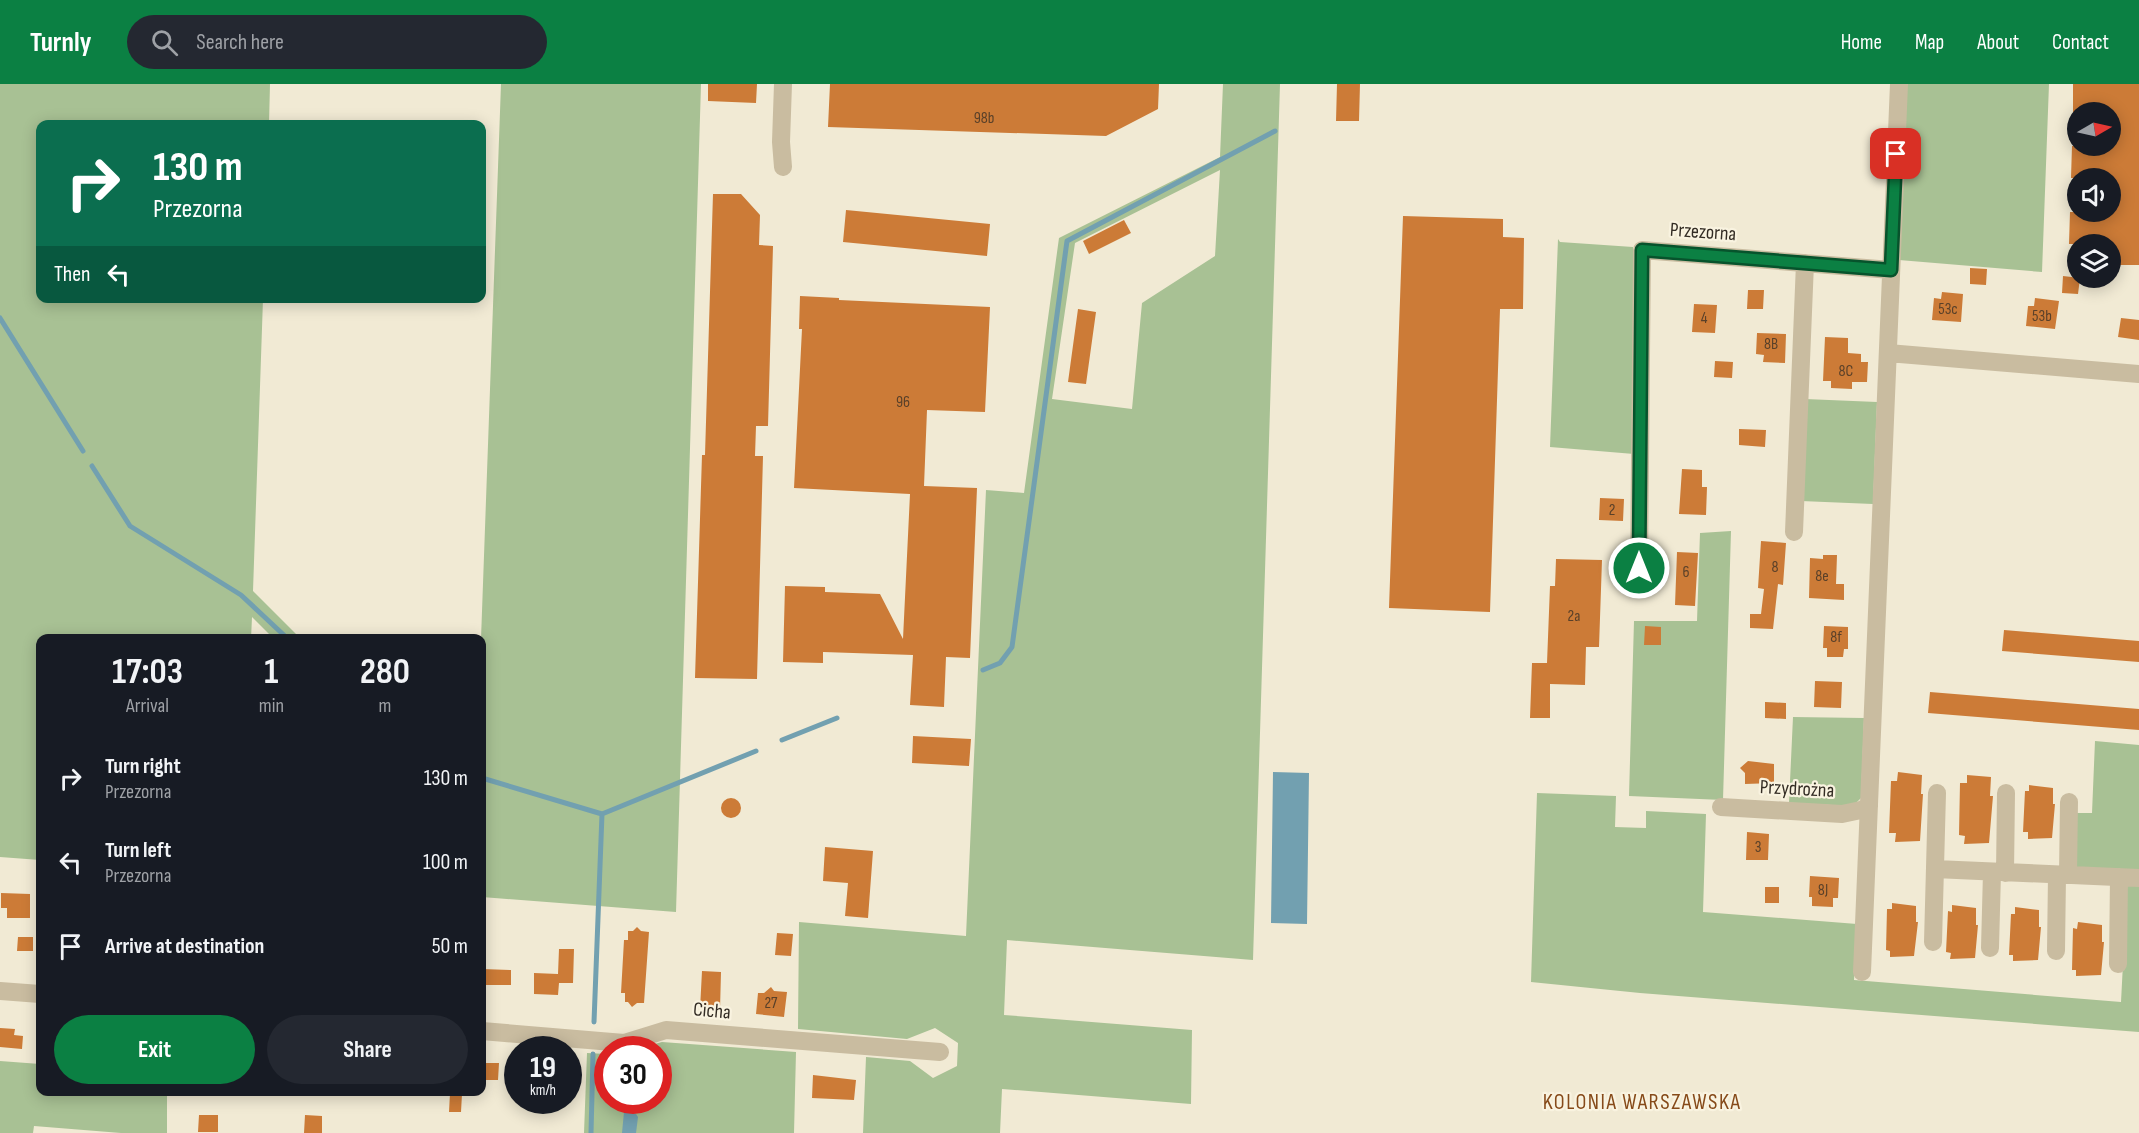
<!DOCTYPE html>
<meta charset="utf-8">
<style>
:root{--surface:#171b24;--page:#242831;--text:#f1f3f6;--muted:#9ea1a6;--accent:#0b8043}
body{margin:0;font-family:"Sofia Sans Condensed",sans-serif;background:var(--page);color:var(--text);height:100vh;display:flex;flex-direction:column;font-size:22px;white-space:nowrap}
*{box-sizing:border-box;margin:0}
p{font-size:20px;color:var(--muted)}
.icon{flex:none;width:33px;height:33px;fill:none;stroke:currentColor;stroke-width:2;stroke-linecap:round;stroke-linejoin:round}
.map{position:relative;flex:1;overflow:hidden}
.sheet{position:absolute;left:36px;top:550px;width:450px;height:462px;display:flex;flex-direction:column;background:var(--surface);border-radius:12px;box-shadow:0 3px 15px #0003}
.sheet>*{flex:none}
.top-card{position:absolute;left:36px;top:36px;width:450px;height:183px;border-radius:12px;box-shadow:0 3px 15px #0003;background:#0b6e4f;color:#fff;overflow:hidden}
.needle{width:39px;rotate:81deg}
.tools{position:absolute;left:2067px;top:18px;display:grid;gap:12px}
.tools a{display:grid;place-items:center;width:54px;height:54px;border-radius:50%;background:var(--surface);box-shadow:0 3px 15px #0003;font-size:30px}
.speed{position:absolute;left:504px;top:952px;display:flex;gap:12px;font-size:30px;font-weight:700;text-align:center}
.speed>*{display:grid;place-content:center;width:78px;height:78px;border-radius:50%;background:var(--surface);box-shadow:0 3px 15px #0003;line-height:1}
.speed small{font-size:15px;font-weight:400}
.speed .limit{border:9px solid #d22;background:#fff;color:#111}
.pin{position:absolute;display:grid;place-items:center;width:51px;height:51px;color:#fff;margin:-26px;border-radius:12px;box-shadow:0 3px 9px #0006}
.me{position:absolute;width:66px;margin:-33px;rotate:0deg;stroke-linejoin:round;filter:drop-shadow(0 0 4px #0008)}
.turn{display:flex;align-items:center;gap:21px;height:126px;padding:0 18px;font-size:27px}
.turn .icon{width:78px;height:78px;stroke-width:2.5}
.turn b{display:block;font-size:42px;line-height:51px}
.then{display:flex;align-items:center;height:57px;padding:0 18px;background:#0003;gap:12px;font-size:22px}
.eta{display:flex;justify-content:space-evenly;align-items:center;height:102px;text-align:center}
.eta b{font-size:36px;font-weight:700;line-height:42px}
.cta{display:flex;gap:12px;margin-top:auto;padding:12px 18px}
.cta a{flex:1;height:69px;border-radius:36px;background:var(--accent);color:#fff;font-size:24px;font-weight:700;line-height:69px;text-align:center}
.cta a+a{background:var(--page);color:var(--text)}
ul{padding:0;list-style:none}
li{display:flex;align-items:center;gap:18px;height:84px;padding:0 18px}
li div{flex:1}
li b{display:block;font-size:22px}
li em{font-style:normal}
header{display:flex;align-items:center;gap:36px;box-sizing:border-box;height:84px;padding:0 30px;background:var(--accent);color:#fff}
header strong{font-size:28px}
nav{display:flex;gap:33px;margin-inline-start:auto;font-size:21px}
.search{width:420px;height:54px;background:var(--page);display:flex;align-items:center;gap:15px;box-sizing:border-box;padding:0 21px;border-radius:33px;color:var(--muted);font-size:22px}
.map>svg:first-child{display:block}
.green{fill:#a8c194;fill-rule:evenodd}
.water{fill:#72a0b0}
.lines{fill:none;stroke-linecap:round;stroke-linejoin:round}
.stream{stroke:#72a0b0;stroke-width:5}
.building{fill:#cc7b37}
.minor{stroke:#c9bca0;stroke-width:18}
.route-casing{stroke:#07532c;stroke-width:15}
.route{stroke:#0b8043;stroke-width:10}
.labels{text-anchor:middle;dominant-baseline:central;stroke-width:4.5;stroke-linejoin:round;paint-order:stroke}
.number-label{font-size:16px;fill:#594029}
.street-label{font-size:20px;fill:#332c24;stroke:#f9f3e0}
.quarter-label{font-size:22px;letter-spacing:1.5px;fill:#864a19;stroke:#f9f3e0}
</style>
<header>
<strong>Turnly</strong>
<div class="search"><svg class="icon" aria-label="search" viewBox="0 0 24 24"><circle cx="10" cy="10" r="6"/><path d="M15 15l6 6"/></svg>Search here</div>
<nav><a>Home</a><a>Map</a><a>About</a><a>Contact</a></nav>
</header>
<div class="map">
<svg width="2139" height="1049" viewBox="0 0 2139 1049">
<rect width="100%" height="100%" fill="#f1ead4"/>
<path class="green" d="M0,0h270l-1,40h-229v174l223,1 -10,292 48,48h-27l-22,-22 -1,22h-211v221l-40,-3z
M501,0h200l-25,828 -194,-15 -1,-258z
M1223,0h57l-27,876 -246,-20 -3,75 188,15 -1,74 -189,-15 -2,44h-137l3,-76 44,4 23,17 24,-12 1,-23 -23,-15 -28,11 -109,-10 1,-107 167,14 20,-446 38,3 35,-255 161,-81zM1220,86l-5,86 -73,47 -10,106 -80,-10 23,-156z
M1907,0h142l-7,188 -143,-12z
M1558,155l2,3 73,5 1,207 -84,-7z
M1805,315l72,3 -4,102 -72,-3z
M1731,447l-8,269 -94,-4 5,-175h63l3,-88z
M1793,633l71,1 -3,80 -8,8 -64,-3z
M2095,657l44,4v126l-65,-3 1,-55h17z
M1537,709l79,3 -1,31 31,1v-17l60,3 -3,98 154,12 -3,56 267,22 6,-116h12v146l-499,-39 -109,-11z
M40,795v107h-3z
M662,958l134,10 -2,81h-210l3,-80 20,1 1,47h50v-51h-25z
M0,977l40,3v28h127v41h-46l-87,-7 -1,7h-33z"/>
<path class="water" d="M1273,688l36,1 -2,151 -36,-1z
M624,1028l12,2 2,3 -2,16h-14z"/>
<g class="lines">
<path class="stream" d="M0,234l83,133
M92,382l38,60 111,69 47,44
M983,586l17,-7 12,-16 55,-406 208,-110
M782,656l55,-22
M482,694l120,36 154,-63
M594,938l8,-208
M591,1049l2,-79"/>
</g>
<path class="building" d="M708,0h49l-1,19 -48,-2z
M830,0h329l-1,25 -52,27 -278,-9z
M1337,0h23l-1,37h-23z
M2073,0h66v181h-29v-21h-41l1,-32h40v-34h-39l1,-32h38v-34h-37z
M713,110h28l19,21 -1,30 14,1 -5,180h-12l-1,30h8l-6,223 -62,-1 7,-223h3z
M846,126l144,14 -3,32 -144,-14z
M1403,132l100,3v18l21,1 -1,71h-23l-10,303 -101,-4z
M1124,136l7,13 -42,21 -6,-13z
M1970,184l17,1 -1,16 -16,-1z
M2063,192l17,2 -2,16 -16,-1z
M1748,206h16l-1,19h-16z
M1942,208l21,2 -2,28 -29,-2 2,-22 7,1z
M800,212l39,2v2l151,7 -5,105 -58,-2 -3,76 53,2 -7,170 -24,-1 -2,50 -34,-2 3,-50 -90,-3v11l-40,-1 2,-76 40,1v5l55,2 23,45 7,-145 -116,-6 8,-159h-3z
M2035,214l24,3 -4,28 -29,-3 2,-20h6z
M1694,220l23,1 -2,28 -23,-1z
M1078,225l18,3 -10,72 -18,-2z
M2121,234l18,2v20l-21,-3z
M1757,249l29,1 -1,29 -22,-1 1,-7 -8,-1z
M1825,253l23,1v15l13,1v8h7l-1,20h-15v7l-21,-1v-7h-8z
M1715,277l18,1 -1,16 -18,-1z
M1739,345l27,1 -1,17 -26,-2z
M1682,385l20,1v17h5l-1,28 -27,-1z
M1600,414l24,1 -1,22 -24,-1z
M1761,457l25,2 -3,42 -5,-1 -5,45 -23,-1v-14h11l3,-25 -6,-1z
M1677,468l21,1 -3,53 -20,-1z
M1823,471h14l-1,29h8v16l-35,-2 1,-40 13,1z
M1556,475l46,1 -3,87h-13l-1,38 -35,-1v34h-20l2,-55h15l3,-77h5z
M1645,542l16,1v18h-17z
M1824,542l24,1v22h-4l-1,8h-16v-9h-4z
M2004,546l135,11v21l-137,-11z
M1815,597l27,1 -1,26 -27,-1z
M1930,608l209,17v21l-211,-17z
M1765,618l21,1v16l-21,-1z
M913,652l58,3 -2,27 -57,-3z
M1748,677l26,3v19l-29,1v-11l-5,-5z
M1898,688l24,3 -1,19h2l-3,47 -25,1 1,-9h-7l2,-52h6z
M1967,691l24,2 -1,19h3l-4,47 -25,1 1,-8 -6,-1 1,-52h7z
M2029,701l24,3v16h2l-3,34 -24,1v-7h-5l2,-41h4z
M721 724a10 10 0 1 1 20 0a10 10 0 1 1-20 0Z
M1747,748l22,2 -1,26h-22z
M825,763l48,4 -5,67 -23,-2 3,-33 -25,-2z
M1810,792l29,2 -1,20h-5v9l-21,-1v-9h-3z
M1765,803h14v16h-14z
M1,809l29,1v24h-23v-10h-6z
M1892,819l24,3v16h2l-4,34 -24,1v-6l-4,-1 1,-41h5z
M1952,821l24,3v17h2l-3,33 -25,1 1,-6 -5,-1 2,-41 4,1z
M2015,823l24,3v17h2l-3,33 -25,1v-6h-4l2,-41h4z
M2078,838l24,3v17h2l-3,33 -25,1v-6h-4l1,-42 4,1z
M637,843l4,4 8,1 -5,71h-7l-5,4 -4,-5h-3v-9h-4l3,-53h4v-9h5z
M777,849l16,1 -2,22 -16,-1z
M18,853h15v14h-16z
M559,865h15l-1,34h-14l-1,12 -24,-1v-21l24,1z
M482,885l29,1v15h-29z
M702,887l19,1 -1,38 -20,-1z
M771,903l3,4 13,1 -3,25 -28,-3 2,-21h6z
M0,944l15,1 -1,6 9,1 -1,13 -22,-2z
M482,979h17l-1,17h-16z
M813,991l43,5 -2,20 -42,-2z
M450,1009l12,1 -1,18h-12z
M199,1031h19v17h-20z
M305,1031l17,1v17h-18z"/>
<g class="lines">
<path class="minor" d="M783,0l-2,58 2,25
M1888,269l251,21
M1794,448l11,-269
M1639,484l3,-318 249,20
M1721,723l121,7 19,-4 8,-4
M1935,785l204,9
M2005,789l1,-80
M2068,791l1,-73
M1933,858l4,-149
M1990,864l2,-76
M2056,867l1,-76
M2118,880l1,-87
M1862,888l37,-888
M0,907l40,3
M482,947l142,12 42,-13 274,22"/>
</g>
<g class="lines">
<defs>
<path id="route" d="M1639,484l3,-318 249,20 5,-116"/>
</defs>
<use href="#route" class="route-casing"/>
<use href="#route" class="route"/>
</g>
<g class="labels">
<g class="number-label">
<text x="984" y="34">98b</text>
<text x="1948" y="225">53c</text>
<text x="2042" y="232">53b</text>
<text x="1704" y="234">4</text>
<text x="1771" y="260">8B</text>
<text x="1846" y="287">8C</text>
<text x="903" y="318">96</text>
<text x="1612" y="426">2</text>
<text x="1775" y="483">8</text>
<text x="1686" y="488">6</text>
<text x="1822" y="492">8e</text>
<text x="1574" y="532">2a</text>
<text x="1836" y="553">8f</text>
<text x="1758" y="763">3</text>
<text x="1823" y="806">8J</text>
<text x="771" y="919">27</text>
</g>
<g class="street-label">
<text transform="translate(1703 148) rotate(4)">Przezorna</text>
<text transform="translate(1797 705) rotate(3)">Przydrożna</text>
<text transform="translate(712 927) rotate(5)">Cicha</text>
</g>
<g class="quarter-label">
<text x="1642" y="1018">KOLONIA WARSZAWSKA</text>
</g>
</g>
</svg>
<div class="tools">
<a><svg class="needle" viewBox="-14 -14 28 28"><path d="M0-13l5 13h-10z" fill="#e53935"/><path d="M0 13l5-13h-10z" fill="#9ea1a6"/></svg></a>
<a><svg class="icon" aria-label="sound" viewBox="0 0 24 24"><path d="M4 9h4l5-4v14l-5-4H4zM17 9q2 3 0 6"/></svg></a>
<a><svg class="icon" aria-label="layers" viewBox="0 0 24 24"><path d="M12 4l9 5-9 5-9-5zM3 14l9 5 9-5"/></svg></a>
</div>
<div class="speed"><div>19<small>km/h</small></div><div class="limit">30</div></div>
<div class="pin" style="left:1896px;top:70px;background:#d93025"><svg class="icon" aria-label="arrive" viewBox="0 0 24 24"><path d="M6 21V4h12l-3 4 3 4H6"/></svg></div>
<svg class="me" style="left:1639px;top:484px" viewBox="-20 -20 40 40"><circle r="17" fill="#0b8043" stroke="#fff" stroke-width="3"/><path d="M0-11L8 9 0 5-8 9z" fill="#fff"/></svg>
<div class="top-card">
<div class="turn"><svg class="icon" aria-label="right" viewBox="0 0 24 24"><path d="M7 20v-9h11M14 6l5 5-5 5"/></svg><div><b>130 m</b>Przezorna</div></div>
<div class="then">Then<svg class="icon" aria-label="left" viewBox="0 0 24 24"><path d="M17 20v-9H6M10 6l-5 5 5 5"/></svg></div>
</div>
<section class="sheet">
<div class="eta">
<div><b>17:03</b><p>Arrival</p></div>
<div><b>1</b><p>min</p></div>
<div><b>280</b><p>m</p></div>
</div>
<ul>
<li><svg class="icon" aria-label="right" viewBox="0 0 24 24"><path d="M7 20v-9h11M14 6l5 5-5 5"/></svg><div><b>Turn right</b><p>Przezorna</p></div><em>130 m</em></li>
<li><svg class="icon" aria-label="left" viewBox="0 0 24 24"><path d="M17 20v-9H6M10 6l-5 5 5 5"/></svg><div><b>Turn left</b><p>Przezorna</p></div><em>100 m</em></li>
<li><svg class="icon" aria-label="arrive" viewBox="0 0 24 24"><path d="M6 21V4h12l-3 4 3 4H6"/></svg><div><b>Arrive at destination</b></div><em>50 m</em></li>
</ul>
<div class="cta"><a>Exit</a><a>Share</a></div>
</section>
</div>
